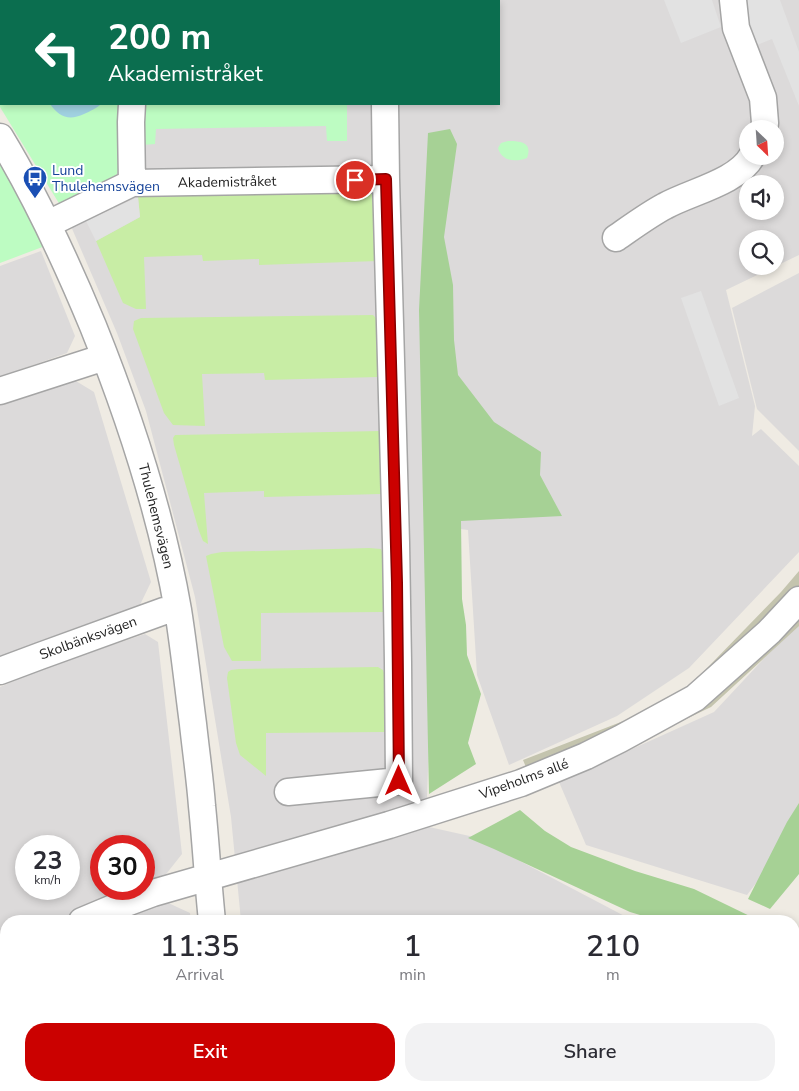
<!DOCTYPE html>
<meta charset="utf-8">
<style>
:root{--surface:#fff;--page:#f2f2f3;--text:#2b2b33;--muted:#7c7c81;--accent:#cb0100}
body{margin:0;font-family:"Nunito Sans",sans-serif;background:var(--page);color:var(--text);height:100vh;display:flex;flex-direction:column;font-size:19px;white-space:nowrap}
*{box-sizing:border-box;margin:0}
p{font-size:16px;color:var(--muted)}
.icon{flex:none;width:28px;height:28px;fill:none;stroke:currentColor;stroke-width:2;stroke-linecap:round;stroke-linejoin:round}
.map{position:relative;flex:1;overflow:hidden}
.sheet{position:absolute;left:0px;top:915px;width:800px;height:176px;display:flex;flex-direction:column;background:var(--surface);border-radius:20px 20px 0 0;box-shadow:0 2px 8px #0003}
.sheet>*{flex:none}
.guide{position:absolute;left:0px;top:0px;width:500px;height:105px;box-shadow:0 2px 8px #0003;background:#0b6e4f;color:#fff;overflow:hidden}
.needle{width:32px;rotate:155deg}
.fabs{position:absolute;left:739px;top:120px;display:grid;gap:10px}
.fabs a{display:grid;place-items:center;width:45px;height:45px;border-radius:50%;background:var(--surface);box-shadow:0 2px 8px #0003;font-size:25px}
.speed{position:absolute;left:15px;top:835px;display:flex;gap:10px;font-size:25px;font-weight:700;text-align:center}
.speed>*{display:grid;place-content:center;width:65px;height:65px;border-radius:50%;background:var(--surface);box-shadow:0 2px 8px #0003;line-height:1}
.speed small{font-size:12px;font-weight:400}
.speed .limit{border:8px solid #d22;background:#fff;color:#111}
.pin{position:absolute;display:grid;place-items:center;width:42px;height:42px;color:#fff;margin:-21px;border:2px solid #fff;border-radius:50%;box-shadow:0 1px 5px #0007}
.me{position:absolute;width:55px;margin:-28px;rotate:0deg;stroke-linejoin:round;filter:drop-shadow(0 0 4px #0008)}
.turn{display:flex;align-items:center;gap:18px;height:105px;padding:0 25px;font-size:22px}
.turn .icon{width:65px;height:65px;stroke-width:2.5}
.turn b{display:block;font-size:35px;line-height:42px}
.eta{display:flex;justify-content:space-evenly;align-items:center;height:85px;text-align:center}
.eta b{font-size:30px;font-weight:600;line-height:35px}
.primary-button{display:flex;gap:10px;margin-top:auto;padding:10px 25px}
.primary-button a{flex:1;height:58px;border-radius:20px;background:var(--accent);color:#fff;font-size:20px;font-weight:600;line-height:58px;text-align:center}
.primary-button a+a{background:var(--page);color:var(--text)}
.map>svg:first-child{display:block}
.residential{fill:#dcdada;fill-rule:evenodd}
.construction{fill:#c4c4ae}
.grass{fill:#c8eda5}
.forest{fill:#a6d195}
.park{fill:#bdfcc2}
.parking{fill:#e2e2e2}
.water{fill:#a0d1e0}
.lines{fill:none;stroke-linecap:round;stroke-linejoin:round}
.minor-casing{stroke:#a5a5a5;stroke-width:29}
.minor{stroke:#fff;stroke-width:26}
.route-casing{stroke:#840100;stroke-width:12}
.route{stroke:#cb0100;stroke-width:9}
.labels{text-anchor:middle;dominant-baseline:central;stroke-width:4;stroke-linejoin:round;paint-order:stroke}
.transit-label{font-size:14px;fill:#164399;stroke:#fff;text-anchor:start}
.street-label{font-size:14px;fill:#1e1e1e;stroke:#fff}
</style>
<div class="map">
<svg width="799" height="1091" viewBox="0 0 799 1091">
<rect width="100%" height="100%" fill="#efebe3"/>
<path class="residential" d="M0,0h799v255l-73,35 29,116 -3,30 9,-7 38,37v86l-110,116 -72,48 -108,49 -32,-90 -9,-145 -31,-4 -10,270 2,31 45,10 160,84h-393l-10,-104 -36,-220 -49,-186 -29,-78 -53,-123 -55,-106h490v-103h-498zM748,129h27v27h-27zM748,184h27v27h-27zM748,239h27v27h-27z
M41,251l34,85 -8,17 -67,24v-111z
M799,273v178l-42,-42 -25,-101z
M71,378l23,14 57,190 -13,27 -138,53v-259z
M799,621v206l-52,68 -161,-50 -27,-63 155,-70z
M145,634l13,8 24,212 -19,24 -19,8v-40h-43v43h35l-77,32h-53v22l-6,3v-259l44,-19zM26,846h43v43h-43z
M164,901l26,12 1,8h-73z
M6,971v114h220l2,6h-228v-117z
M799,1043v48h-42l6,-6h31v-36z
M273,1085h333l-5,6h-326z"/>
<path class="construction" d="M799,571v55l-88,81 -175,84 -13,-31 152,-59 106,-109z"/>
<path class="grass" d="M369,192l5,4 4,65 -119,4v-6l-56,2 -1,-6 -58,2 2,52h-10l-13,-6 -27,-62 44,-24 -2,-20z
M373,315l3,3 2,5v54l-113,3 -1,-7 -62,1 3,52 -32,-1 -9,-12 -31,-84 1,-8 7,-3z
M380,431l1,63 -117,3v-6l-60,2 4,51 -5,-3 -4,-10 -25,-86 -1,-7 2,-3z
M369,548l12,1 2,6 1,57 -123,1v48h-29l-8,-14 -18,-91 5,-2 11,-2z
M378,667l5,3 1,3 1,59 -119,1v43l-26,-21 -4,-12 -9,-65 1,-6 3,-2 8,-1z"/>
<path class="forest" d="M450,129l7,15 -13,93 9,48 1,55 4,35 36,47 47,30 -1,23 22,41 -101,5 1,78 4,26 1,30 14,39 -13,49 8,21 -47,30 -10,-484 9,-177z
M799,803v71l-29,35 -22,-10 39,-77z
M520,810l25,21 26,16 64,24 59,18 66,32h-100l-30,-9 -136,-63 -26,-11z"/>
<path class="park" d="M0,0h89l1,1h-89v103h121l-3,61 -2,9 -7,5 -50,26 -60,-98z
M245,0h100v1h-99z
M142,104h205v37h-20l-1,-15 -170,3 -1,15 -13,1z
M508,141c12,0 25,1 19,17 -11,4 -25,4 -29,-10l3,-5z
M0,160l45,86 -45,17z"/>
<path class="parking" d="M664,0h48l9,27 -40,16z
M744,0h36l19,52v54l-27,-67 -15,6 -12,-28z
M138,197l2,20 -44,24 -10,-20z
M701,291l38,107 -20,8 -38,-108z"/>
<path class="water" d="M50,104h51c-5,5 -11,7 -17,10 -15,7 -25,3 -34,-10z"/>
<g class="lines">
<defs>
<path id="minor" d="M384,0v1
M733,0l3,28 27,70 2,25 -1,6
M0,137c37,61 66,124 93,189 37,92 68,186 85,284 6,38 10,76 15,114 3,28 7,55 9,82 4,39 6,77 10,115
M132,183l-1,-61 1,-18
M48,224l84,-41 254,-4
M616,238c16,-11 32,-23 49,-32 25,-14 73,-24 87,-50
M0,391l105,-34
M0,671l40,-15 124,-45 14,-1
M288,792l111,-11 -1,-118 -2,-120 -10,-364 -1,-75
M82,921l31,-13 40,-15 236,-68 132,-42 65,-27 34,-17 75,-41 74,-66 30,-32
M0,958l6,-3
M248,1085l2,6"/>
</defs>
<use href="#minor" class="minor-casing"/>
<use href="#minor" class="minor"/>
</g>
<g class="lines">
<defs>
<path id="route" d="M355,180l31,-1 11,404 2,198"/>
</defs>
<use href="#route" class="route-casing"/>
<use href="#route" class="route"/>
</g>
<defs>
<symbol id="bus-pin" viewBox="-11 -11 22 30"><path d="M0 17L-7.5 6A9.5 9.5 0 1 1 7.5 6Z" fill="#1a4fb4" stroke="#fff"/><path d="M-5-6H5V4H4V6H2V4H-2V6H-4V4H-5ZM-3.5-4V0h7V-4ZM-3.5 1.2v1.5H-2V1.2ZM2 1.2v1.5H3.5V1.2Z" fill="#fff"/></symbol>
</defs>
<g fill-rule="evenodd">
<use href="#bus-pin" x="21" y="164" width="28" height="38"/>
</g>
<g class="labels">
<g class="transit-label">
<text x="52" y="170">Lund<tspan x="52" dy="16">Thulehemsvägen</tspan></text>
</g>
<g class="street-label">
<text transform="translate(227 182) rotate(-1)">Akademistråket</text>
<text transform="translate(156 516) rotate(76)">Thulehemsvägen</text>
<text transform="translate(88 638) rotate(-20)">Skolbänksvägen</text>
<text transform="translate(524 779) rotate(-20)">Vipeholms allé</text>
</g>
</g>
</svg>
<div class="fabs">
<a><svg class="needle" viewBox="-14 -14 28 28"><path d="M0-13l5 13h-10z" fill="#e53935"/><path d="M0 13l5-13h-10z" fill="#7c7c81"/></svg></a>
<a><svg class="icon" aria-label="sound" viewBox="0 0 24 24"><path d="M4 9h4l5-4v14l-5-4H4zM17 9q2 3 0 6"/></svg></a>
<a><svg class="icon" aria-label="search" viewBox="0 0 24 24"><circle cx="10" cy="10" r="6"/><path d="M15 15l6 6"/></svg></a>
</div>
<div class="speed"><div>23<small>km/h</small></div><div class="limit">30</div></div>
<div class="pin" style="left:355px;top:180px;background:#d93025"><svg class="icon" aria-label="arrive" viewBox="0 0 24 24"><path d="M6 21V4h12l-3 4 3 4H6"/></svg></div>
<svg class="me" style="left:399px;top:781px" viewBox="-20 -20 40 40"><path d="M0-17L14 15 0 8-14 15z" fill="#cb0100" stroke="#fff" stroke-width="4"/></svg>
<div class="guide">
<div class="turn"><svg class="icon" aria-label="left" viewBox="0 0 24 24"><path d="M17 20v-9H6M10 6l-5 5 5 5"/></svg><div><b>200 m</b>Akademistråket</div></div>
</div>
<section class="sheet">
<div class="eta">
<div><b>11:35</b><p>Arrival</p></div>
<div><b>1</b><p>min</p></div>
<div><b>210</b><p>m</p></div>
</div>
<div class="primary-button"><a>Exit</a><a>Share</a></div>
</section>
</div>
